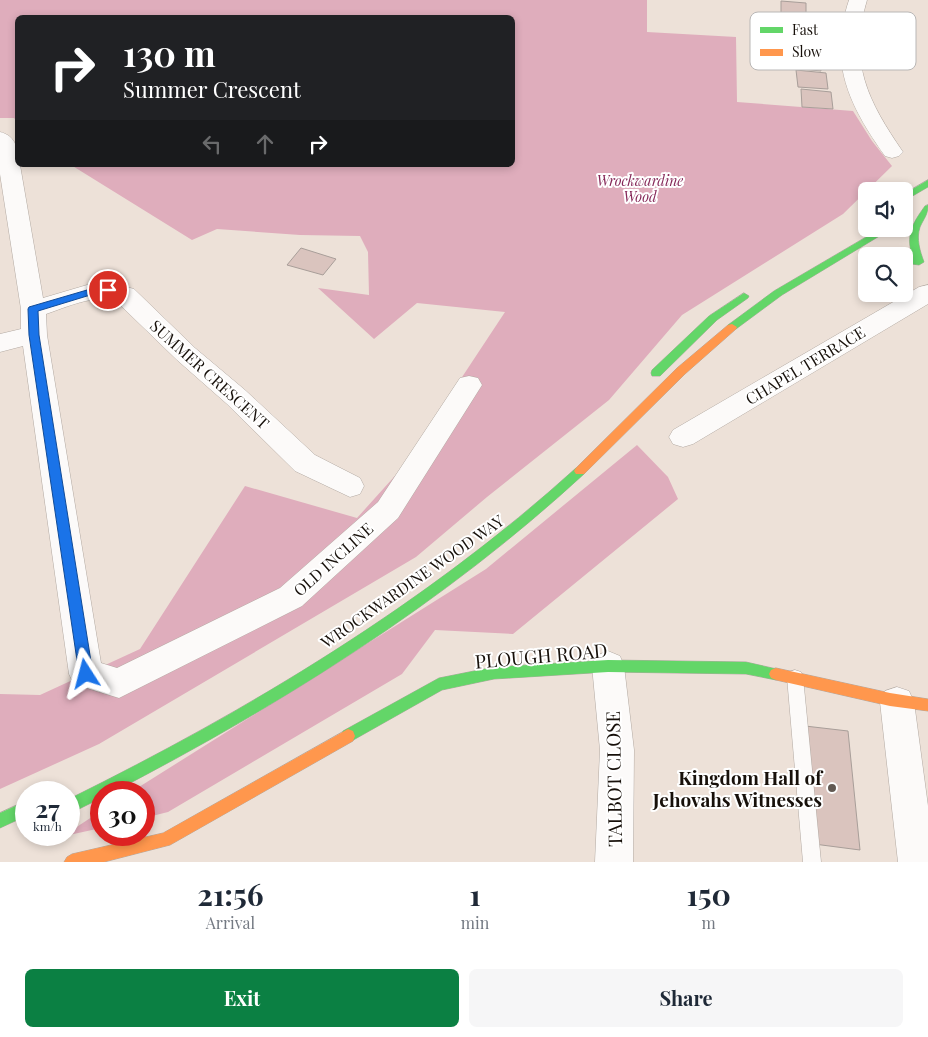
<!DOCTYPE html>
<style>
:root{--surface:#fff;--page:#f6f6f7;--text:#1f2937;--muted:#747a83;--accent:#0b8043}
body{margin:0;font-family:"Playfair Display",serif;background:var(--page);color:var(--text);height:100vh;display:flex;flex-direction:column;font-size:19px;white-space:nowrap}
*{box-sizing:border-box;margin:0}
p{font-size:16px;color:var(--muted)}
.icon{flex:none;width:28px;height:28px;fill:none;stroke:currentColor;stroke-width:2;stroke-linecap:round;stroke-linejoin:round}
.map{position:relative;height:862px;overflow:hidden}
.details{display:flex;flex-direction:column;background:var(--surface);flex:1}
.details>*{flex:none}
.guide{position:absolute;left:15px;top:15px;width:500px;height:152px;border-radius:8px;box-shadow:0 2px 8px #0003;background:#202124;color:#fff;overflow:hidden}
.controls{position:absolute;left:858px;top:182px;display:grid;gap:10px}
.controls a{display:grid;place-items:center;width:55px;height:55px;border-radius:8px;background:var(--surface);box-shadow:0 2px 8px #0003;font-size:25px}
.speed{position:absolute;left:15px;top:781px;display:flex;gap:10px;font-size:25px;font-weight:700;text-align:center}
.speed>*{display:grid;place-content:center;width:65px;height:65px;border-radius:50%;background:var(--surface);box-shadow:0 2px 8px #0003;line-height:1}
.speed small{font-size:12px;font-weight:400}
.speed .limit{border:8px solid #d22;background:#fff;color:#111}
.pin{position:absolute;display:grid;place-items:center;width:42px;height:42px;color:#fff;margin:-21px;border:2px solid #fff;border-radius:50%;box-shadow:0 1px 5px #0007}
.me{position:absolute;width:55px;margin:-28px;rotate:351deg;stroke-linejoin:round;filter:drop-shadow(0 0 4px #0008)}
.turn{display:flex;align-items:center;gap:18px;height:105px;padding:0 25px;font-size:22px}
.turn .icon{width:65px;height:65px;stroke-width:2.5}
.turn b{display:block;font-size:35px;line-height:42px}
.lanes{display:flex;align-items:center;height:48px;padding:0 25px;background:#0003;justify-content:center;gap:25px;direction:ltr}
.lanes .off{opacity:.35}
.eta{display:flex;justify-content:space-evenly;align-items:center;height:85px;text-align:center}
.eta b{font-size:30px;font-weight:700;line-height:35px}
.cta{display:flex;gap:10px;margin-top:auto;padding:10px 25px}
.cta a{flex:1;height:58px;border-radius:8px;background:var(--accent);color:#fff;font-size:20px;font-weight:700;line-height:58px;text-align:center}
.cta a+a{background:var(--page);color:var(--text)}
.map>svg:first-child{display:block}
.forest{fill:#dfadbc}
.building{fill:#dac4be;stroke:#a89e99}
.lines{fill:none;stroke-linecap:round;stroke-linejoin:round}
.lane-casing{stroke:#b2a9a2;stroke-width:1}
.street-casing{stroke:#b2a9a2;stroke-width:1}
.fast-casing{stroke:#b2a9a2;stroke-width:1}
.slow-casing{stroke:#b2a9a2;stroke-width:1}
.lane{fill:#fcfaf9;fill-rule:evenodd}
.street{fill:#fcfaf9;fill-rule:evenodd}
.fast{fill:#63d668;fill-rule:evenodd}
.slow{fill:#ff974d;fill-rule:evenodd}
.route{fill:#1a73e8;stroke:#114b97}
.poi-dot{fill:#625952;stroke:#fff;stroke-width:2}
.labels{text-anchor:middle;dominant-baseline:central;stroke-width:4;stroke-linejoin:round;paint-order:stroke}
.far-park-label{font-size:14px;font-style:italic;fill:#852758;stroke:#fff}
.street-label{font-size:16px;fill:#17100a;stroke:#fff}
.near-street-label{font-size:19px;fill:#17100a;stroke:#fff}
.near-poi-label{font-size:19px;font-weight:bold;fill:#17100a;stroke:#fff;text-anchor:end}
.key{fill:#fff;stroke:#b9b7b6;stroke-width:1}
.key-label{font-size:14px;fill:#17100a}
</style>
<div class="map">
<svg width="928" height="862" viewBox="0 0 928 862">
<rect width="100%" height="100%" fill="#ede1d8"/>
<path class="forest" d="M0,0h647v32l89,5 1,65 116,9 19,30 20,25 -49,48 -161,101 -73,85 -122,97 -71,60 -317,187 -99,45v-95l40,1 100,-46 105,-163 112,32 45,-50 103,-156 -88,-9 -43,36 -56,-51 51,7 -1,-43 -8,-16 -60,-1 -83,-6 -25,11 -121,-75h441v-147h-494l-1,103 -3,-3h-14z
M637,445l31,32 10,22 -165,135 -78,-4 -33,44 -234,138 -24,6v-26h-13l355,-223z
M101,811v17l-41,9 9,-2v-3z"/>
<path class="building" d="M781,1l25,2v13l-25,-2z
M790,52l29,3 2,16 -29,-3z
M796,70l30,3 2,16 -30,-2z
M801,89l30,3 2,17 -31,-2z
M301,248l35,11 -13,16 -36,-10z
M805,726l43,5 12,119 -46,-6z"/>
<g class="lines">
<defs>
<path id="lane" d="M795,670l6,2 2,5 18,185h-18l-16,-185 2,-5z"/>
<path id="street" d="M849,0h18c-19,63 1,101 36,152l-4,4 -7,2 -7,-2c-36,-51 -57,-93 -36,-156z
M0,132c17,4 18,18 18,33h2l23,133 44,-13 21,-3 26,7 61,59 50,42 70,65 45,23 4,8 -4,8 -10,3 -55,-26 -68,-67 -50,-44 -61,-59c-22,-7 -49,6 -70,13l1,21 54,328 16,5 163,-80 98,-86 82,-124 9,-2 9,2 4,7 -84,133 -96,88 -183,92 -45,-14 -5,-10 -46,-328 -23,6v-18l21,-5v-20l-21,-135z
M928,285v19l-235,140 -10,3 -10,-3 -4,-7 4,-7 246,-143z
M608,651l12,5 4,10 10,84 -1,112h-38l5,-112 -8,-84 4,-10z
M897,687l12,4 5,11 14,104v56h-30l-18,-160 5,-11z"/>
<path id="fast" d="M928,180v7l-24,14v-7z
M928,205c0,10 -4,13 -8,22 -4,12 0,24 4,35l-5,3 -15,-2v-6l9,1c-8,-22 -1,-34 12,-52z
M880,229h11l-109,66 -46,34h-8l-1,-2 1,-2 46,-34z
M744,293l5,3 -1,2 -31,22 -57,56h-8l-1,-3 1,-3 57,-54z
M580,467l4,1 2,3 -2,3c-140,129 -303,231 -471,318h-12v6l-32,16v-15c180,-89 357,-195 507,-331z
M608,660l138,2 35,8 2,4 -2,4 -5,2 -30,-6 -138,-2 -114,7 -52,11 -94,53 -5,-2 -2,-5 2,-5 96,-53 55,-11z
M26,801v15l-26,12v-15z"/>
<path id="slow" d="M732,324l5,3 -1,2 -51,45 -101,100h-8l-2,-3 2,-3 101,-100 51,-43z
M776,668l114,25 38,6v12l-38,-5 -114,-26 -5,-2 -2,-4 2,-4z
M348,729l5,2 2,5 -2,5 -183,104 -66,17h-40l3,-5 5,-3 91,-21z"/>
</defs>
<use href="#lane" class="lane-casing"/>
<use href="#street" class="street-casing"/>
<use href="#fast" class="fast-casing"/>
<use href="#slow" class="slow-casing"/>
<use href="#lane" class="lane"/>
<use href="#street" class="street"/>
<use href="#fast" class="fast"/>
<use href="#slow" class="slow"/>
</g>
<path class="route" d="M108,287l4,1v4l-25,4 -49,15 1,24 54,339 -2,4 -5,2 -5,-2 -2,-4 -50,-339 -1,-26 1,-2 58,-17z"/>
<circle class="poi-dot" cx="832" cy="788" r="5"/>
<g class="labels">
<g class="far-park-label">
<text x="640" y="180">Wrockwardine<tspan x="640" dy="16">Wood</tspan></text>
</g>
<g class="street-label">
<text transform="translate(805 365) rotate(-31)">CHAPEL TERRACE</text>
<text transform="translate(210 374) rotate(42)">SUMMER CRESCENT</text>
<text transform="translate(333 559) rotate(-42)">OLD INCLINE</text>
<text transform="translate(412 581) rotate(-35)">WROCKWARDINE WOOD WAY</text>
</g>
<g class="near-street-label">
<text transform="translate(541 655) rotate(-5)">PLOUGH ROAD</text>
<text transform="translate(613 779) rotate(-91)">TALBOT CLOSE</text>
</g>
<g class="near-poi-label">
<text x="822" y="777">Kingdom Hall of<tspan x="822" dy="22">Jehovahs Witnesses</tspan></text>
</g>
</g>
<rect x="750" y="12" width="166" height="58" rx="8" class="key"/>
<rect x="760" y="27" width="23" height="6" fill="#63d668"/>
<rect x="760" y="49" width="23" height="7" fill="#ff974d"/>
<g class="key-label">
<text x="792" y="35">Fast</text>
<text x="792" y="57">Slow</text>
</g>
</svg>
<div class="controls">
<a><svg class="icon" aria-label="sound" viewBox="0 0 24 24"><path d="M4 9h4l5-4v14l-5-4H4zM17 9q2 3 0 6"/></svg></a>
<a><svg class="icon" aria-label="search" viewBox="0 0 24 24"><circle cx="10" cy="10" r="6"/><path d="M15 15l6 6"/></svg></a>
</div>
<div class="speed"><div>27<small>km/h</small></div><div class="limit">30</div></div>
<div class="pin" style="left:108px;top:290px;background:#d93025"><svg class="icon" aria-label="arrive" viewBox="0 0 24 24"><path d="M6 21V4h12l-3 4 3 4H6"/></svg></div>
<svg class="me" style="left:86px;top:674px" viewBox="-20 -20 40 40"><path d="M0-17L14 15 0 8-14 15z" fill="#1a73e8" stroke="#fff" stroke-width="4"/></svg>
<div class="guide">
<div class="turn"><svg class="icon" aria-label="right" viewBox="0 0 24 24"><path d="M7 20v-9h11M14 6l5 5-5 5"/></svg><div><b>130 m</b>Summer Crescent</div></div>
<div class="lanes"><svg class="icon off" aria-label="left" viewBox="0 0 24 24"><path d="M17 20v-9H6M10 6l-5 5 5 5"/></svg><svg class="icon off" aria-label="ahead" viewBox="0 0 24 24"><path d="M12 20V5M6 11l6-6 6 6"/></svg><svg class="icon" aria-label="right" viewBox="0 0 24 24"><path d="M7 20v-9h11M14 6l5 5-5 5"/></svg></div>
</div>
</div>
<section class="details">
<div class="eta">
<div><b>21:56</b><p>Arrival</p></div>
<div><b>1</b><p>min</p></div>
<div><b>150</b><p>m</p></div>
</div>
<div class="cta"><a>Exit</a><a>Share</a></div>
</section>
